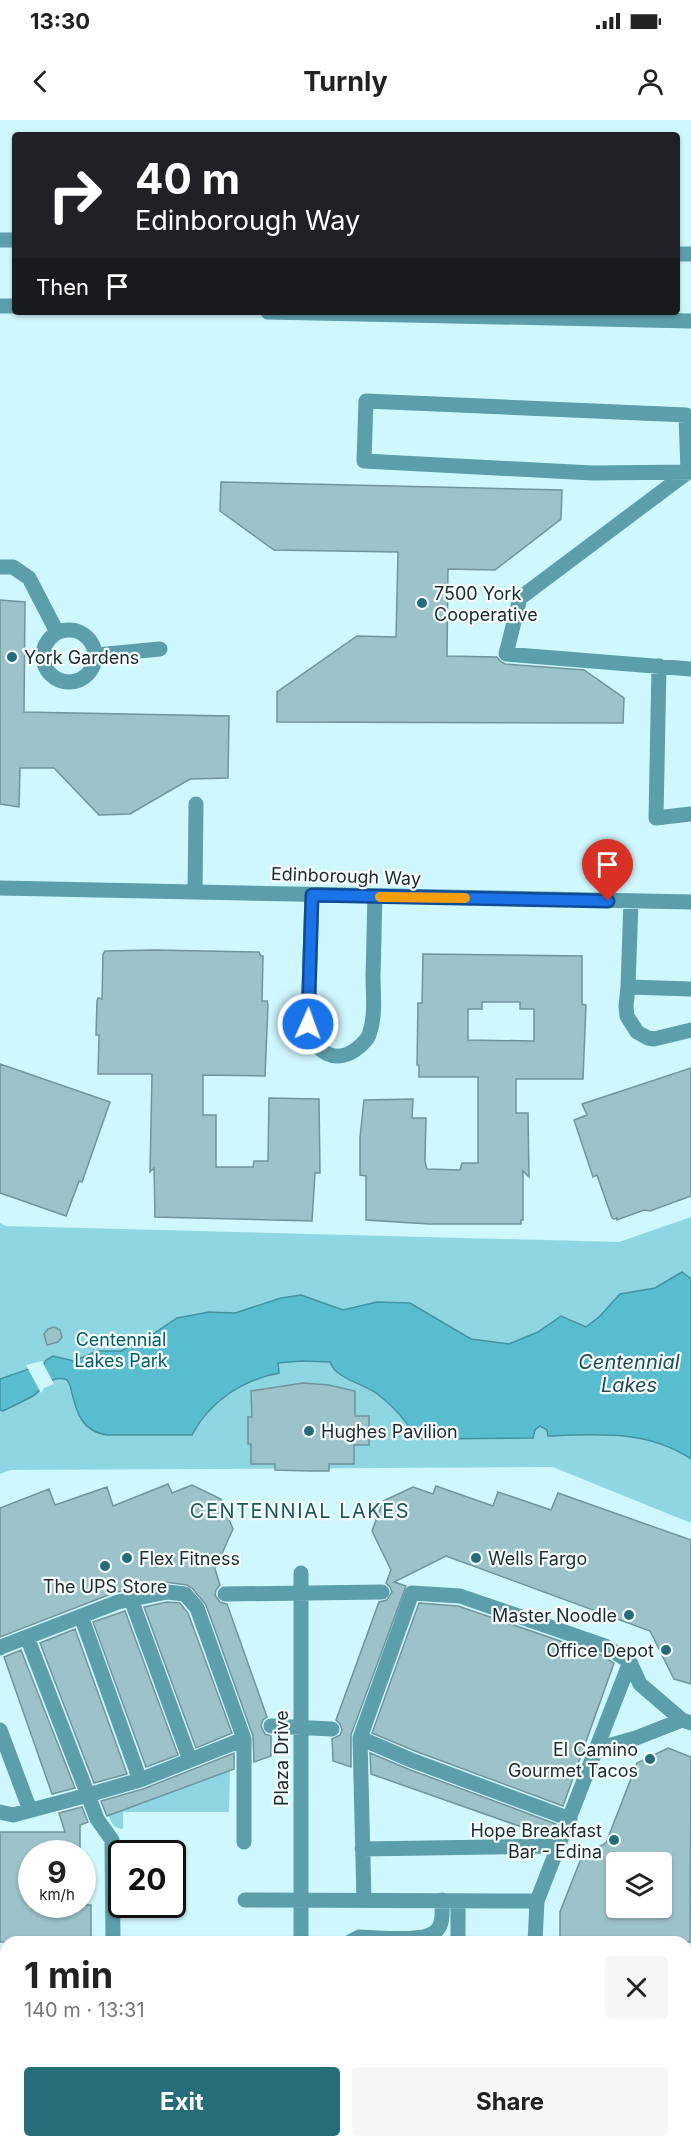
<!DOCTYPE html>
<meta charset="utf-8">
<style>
:root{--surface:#fff;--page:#f6f6f6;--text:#222;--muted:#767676;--accent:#256d79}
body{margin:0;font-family:Inter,sans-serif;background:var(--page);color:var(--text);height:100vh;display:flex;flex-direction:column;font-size:22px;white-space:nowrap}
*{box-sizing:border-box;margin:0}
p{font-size:20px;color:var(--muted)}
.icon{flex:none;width:33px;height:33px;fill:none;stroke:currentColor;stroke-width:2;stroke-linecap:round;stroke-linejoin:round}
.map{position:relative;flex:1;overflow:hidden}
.drawer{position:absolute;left:0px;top:1816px;width:692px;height:212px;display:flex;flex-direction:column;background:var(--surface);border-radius:18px 18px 0 0;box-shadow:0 2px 4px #0004}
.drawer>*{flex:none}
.guide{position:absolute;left:12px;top:12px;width:668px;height:183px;border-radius:6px;box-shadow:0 2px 4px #0004;background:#202124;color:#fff;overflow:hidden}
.fabs{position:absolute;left:606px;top:1732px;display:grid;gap:12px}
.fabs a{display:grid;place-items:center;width:66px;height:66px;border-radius:6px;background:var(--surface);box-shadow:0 2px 4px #0004;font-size:30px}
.speed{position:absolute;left:18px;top:1720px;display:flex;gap:12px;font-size:30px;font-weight:700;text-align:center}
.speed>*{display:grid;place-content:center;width:78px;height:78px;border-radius:50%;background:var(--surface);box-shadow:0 2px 4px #0004;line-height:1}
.speed small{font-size:15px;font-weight:400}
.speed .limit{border:3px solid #111;border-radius:9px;background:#fff;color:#111}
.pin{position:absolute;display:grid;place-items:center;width:51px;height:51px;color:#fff;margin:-62px -26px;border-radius:50% 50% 50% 0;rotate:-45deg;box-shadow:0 0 6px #0007}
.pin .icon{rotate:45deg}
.me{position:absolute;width:66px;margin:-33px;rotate:2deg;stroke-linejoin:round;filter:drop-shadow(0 0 4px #0008)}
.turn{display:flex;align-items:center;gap:21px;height:126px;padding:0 24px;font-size:27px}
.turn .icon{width:78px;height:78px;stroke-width:2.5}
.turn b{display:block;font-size:42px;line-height:51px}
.then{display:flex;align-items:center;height:57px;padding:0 24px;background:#0003;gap:12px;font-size:22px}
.round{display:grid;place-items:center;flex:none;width:63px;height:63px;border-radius:6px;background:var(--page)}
.head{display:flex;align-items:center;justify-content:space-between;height:102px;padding:0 24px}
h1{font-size:36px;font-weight:700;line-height:45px}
.cta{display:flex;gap:12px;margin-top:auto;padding:12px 24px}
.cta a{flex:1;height:69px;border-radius:6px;background:var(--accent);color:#fff;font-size:24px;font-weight:700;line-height:69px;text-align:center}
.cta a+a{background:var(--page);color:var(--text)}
.status{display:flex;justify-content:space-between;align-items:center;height:42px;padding:0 30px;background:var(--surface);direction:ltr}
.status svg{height:16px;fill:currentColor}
header{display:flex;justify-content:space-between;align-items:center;height:78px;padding:0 24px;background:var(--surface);font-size:27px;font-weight:700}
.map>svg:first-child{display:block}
.green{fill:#8fd6e3}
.water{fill:#57bdcf;stroke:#45919f;stroke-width:1.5}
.pier{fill:#cff7fe}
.building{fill:#9dc3ca;stroke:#70949b;stroke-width:1.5;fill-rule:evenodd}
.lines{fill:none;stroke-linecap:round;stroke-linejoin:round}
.minor{stroke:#5c9fab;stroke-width:15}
.major{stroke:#21525a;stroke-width:15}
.route-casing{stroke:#114b97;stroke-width:15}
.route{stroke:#1a73e8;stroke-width:10}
.slow{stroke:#f59e0b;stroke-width:10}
.poi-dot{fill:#256d79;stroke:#f6fdff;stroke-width:2}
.labels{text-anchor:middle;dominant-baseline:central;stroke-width:4.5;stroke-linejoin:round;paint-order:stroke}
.poi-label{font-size:18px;fill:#1c2b2e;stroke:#f6fdff;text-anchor:start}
.street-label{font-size:18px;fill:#1c2b2e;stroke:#f6fdff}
.park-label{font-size:18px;fill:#005d69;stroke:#f6fdff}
.water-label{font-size:20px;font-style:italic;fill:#204d55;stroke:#f6fdff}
.neighbourhood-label{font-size:20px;letter-spacing:1.5px;fill:#1f5861;stroke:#f6fdff}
</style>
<div class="status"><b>13:30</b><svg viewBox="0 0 49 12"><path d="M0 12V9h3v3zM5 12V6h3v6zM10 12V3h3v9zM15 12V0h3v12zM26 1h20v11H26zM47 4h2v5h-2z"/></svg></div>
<header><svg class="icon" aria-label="back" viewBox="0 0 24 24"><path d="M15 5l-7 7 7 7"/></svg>Turnly<svg class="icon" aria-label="person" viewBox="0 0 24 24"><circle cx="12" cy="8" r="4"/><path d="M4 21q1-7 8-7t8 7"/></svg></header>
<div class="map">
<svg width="691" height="2027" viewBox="0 0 691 2027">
<rect width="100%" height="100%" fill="#cff7fe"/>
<path class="green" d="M691,1097v306l-138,-56 -542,3 -11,4v-251l6,3 613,16z
M230,1651l-1,41h-106v17c-10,-1 -11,-6 -15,-14z"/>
<path class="water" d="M682,1152l9,7v180c-43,-29 -94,-25 -143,-23l-1,-6 -7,-4 -5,4 -2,8 -116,1c-11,-19 -23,-33 -41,-46 -14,-10 -40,-14 -46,-31l-29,-1 -23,2 1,10c-37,7 -70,29 -87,62h-85c-39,-5 -31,-53 -42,-56 -17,-3 -22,10 -32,17 -9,5 -20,10 -30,15l-3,-1v-31l44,-15 2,-4 7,-4 21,5 23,-10h24l29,-15 27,-18 32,-6 26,1 46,-15 20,-3 42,15 34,-8 33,1 61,36 38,5 29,-12 23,-16 25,11 14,-11 20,-22 35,-6z"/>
<path class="pier" d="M42,1241l12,23 -10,4 -3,5 -15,-28z"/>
<path class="building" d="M221,362l341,8 -1,29 -66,51 -47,-1 -1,87 50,1 3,4 5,3 79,6 40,28 -1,25 -346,-1v-30l80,-56 39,1 2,-85 -124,-2 -54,-39z
M0,480l25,2 -1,110 205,4 -1,62 -38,1 -60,35 -31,1 -45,-47h-34l-1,39 -19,-3z
M154,830l105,2 2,4h2l-1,45h5l1,4 -3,71 -62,-1v40h13v52h37l1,-6h14l1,-63 50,1 1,74h-5l-3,48 -157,-4 -1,-49 -4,4 2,-98h-54l1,-39h-3l1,-34 1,-3 4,1 1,-45 2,-3z
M423,834l159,2v48l4,1 -3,74h-67v34h12l1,64 -6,-6v49h-2v4h-92l-63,-4v-44l-6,-1v-38l4,-37 49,-1 -1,19h14l-1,44 2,7 33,1 2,-7h16v-86h-59v-12h-2l1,-62h4zM482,882h38v7h14v32l-66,-1v-31h14z
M0,944l110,38 -28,80 -3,-1 -1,3 -12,32 -66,-23z
M691,948v128l-41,15 -6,-1 -27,10v-2l-3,1 -2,-1 -15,-43 -4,2 -19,-57 13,-5 -5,-11z
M54,1207l6,3 2,7 -4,5 -11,3 -3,-11 4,-5z
M303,1263l26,2 26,6v25h14v29h-15v19h-25v7h-19l-35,-1v-6h-24v-20h-3v-27h4l-1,-26z
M168,1364l4,9 20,-8 29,14 12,30 -18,40 5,16 -4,5 -1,5 5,7 7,2 40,113 -4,3 -2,6 4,8 6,2v20l-17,6 -1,-26 -47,-131 -14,-17 -5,-3 -22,-3 -49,10 -116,45v-129l49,-19 6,16 52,-18 6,19z
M436,1366l57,20 5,-14 53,18 7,-17 133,47v144l-17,-5 -24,-48 -204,-75 -52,26 12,4 -55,149v32l-18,-6 -1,-22 8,-4 2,-5 -2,-6 -4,-4 43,-118 8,-2 5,-8 -2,-5 -4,-4 5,-13 -19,-39 11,-30 30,-14 20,7z
M167,1482l13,1 8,10 44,120 -36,15 -52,-141z
M419,1483l39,3 143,49 13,8 -51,143 -148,-55 -43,-18z
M125,1491l53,144 -32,12 -53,-145z
M75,1509l52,145 -33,9 -54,-140z
M21,1530l54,138 -23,6 -48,-137z
M668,1628l23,9 -1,185h-130v-30l22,-56 24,-13 31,-80zM616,1743h46v45h-46z
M234,1633v16l-127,47 -1,-2 -5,-13 42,-12z
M370,1633l38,16 148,55 -2,6 -18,2 -165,-58z
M82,1687l6,15 -8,3v29h-48v51h59v37h-91v-110h65l-6,-19z"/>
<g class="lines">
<path class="minor" d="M0,120h15
M676,134h15
M0,186h15
M268,192l423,9
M688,352l-2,-57 -320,-14 -2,60 228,12 99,-1
M688,352l-168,126 -14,56 185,15
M0,447h13l16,11 28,54
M43 536a26 26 0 1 1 52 0a26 26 0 1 1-52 0Z
M96,535l64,-6
M659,546l-3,152 35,-4
M0,768l691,14
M195,772l1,-88
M312,775l-4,129c5,29 29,43 52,22 4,-4 7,-6 9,-11 7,-19 4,-40 4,-60 1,-26 1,-52 2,-78
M631,781l-3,86 -2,19 1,10 10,16 11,6 6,1 37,-9
M628,867l63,2
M225,1474l157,-2
M131,1479l59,161
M81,1496l59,164
M0,1528l1,-1 117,-45 49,-10 18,2 12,14 47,131 -104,41 -52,15 -61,-158
M271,1606l61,3
M0,1610l30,80
M360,1618l51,22 159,59
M244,1619v103
M597,1629l39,-11 46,-18
M0,1692l13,3 75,-20 9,24 15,21 1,102
M362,1729l196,-3
M245,1780l292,1 93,-239 10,22 42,36 9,3
M364,1780l-4,-162 52,-145 48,3 145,50 25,16
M458,1781v41
M301,1822v-369
M350,1822l9,-5c18,0 63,6 76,-5 9,-7 7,-21 7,-32
M535,1822l2,-41"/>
<path class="major" d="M0,1976h6
M686,1980h5
M0,2021h6
M83,2022l608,5"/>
</g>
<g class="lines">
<defs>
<path id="route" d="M308,904l4,-129 296,6"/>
</defs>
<use href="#route" class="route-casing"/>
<use href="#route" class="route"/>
<path class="slow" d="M380,777l85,1"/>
</g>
<g class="poi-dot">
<circle cx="422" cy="483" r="6"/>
<circle cx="12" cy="537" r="6"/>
<circle cx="309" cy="1311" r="6"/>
<circle cx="127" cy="1438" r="6"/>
<circle cx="476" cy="1438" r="6"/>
<circle cx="105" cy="1446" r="6"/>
<circle cx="629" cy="1495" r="6"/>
<circle cx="666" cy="1530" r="6"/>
<circle cx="650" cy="1639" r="6"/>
<circle cx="614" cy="1720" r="6"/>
</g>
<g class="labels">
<g class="poi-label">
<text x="434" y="473">7500 York<tspan x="434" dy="21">Cooperative</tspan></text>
<text x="24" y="537">York Gardens</text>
<text x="321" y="1311">Hughes Pavilion</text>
<text x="139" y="1438">Flex Fitness</text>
<text x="488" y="1438">Wells Fargo</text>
<text x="105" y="1466" text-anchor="middle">The UPS Store</text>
<text x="617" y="1495" text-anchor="end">Master Noodle</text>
<text x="654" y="1530" text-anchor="end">Office Depot</text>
<text x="638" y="1629" text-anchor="end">El Camino<tspan x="638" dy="21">Gourmet Tacos</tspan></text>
<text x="602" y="1710" text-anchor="end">Hope Breakfast<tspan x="602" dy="21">Bar - Edina</tspan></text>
</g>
<g class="street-label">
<text transform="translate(346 756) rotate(2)">Edinborough Way</text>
<text transform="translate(281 1638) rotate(-90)">Plaza Drive</text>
</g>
<g class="park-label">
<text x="121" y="1219">Centennial<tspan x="121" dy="21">Lakes Park</tspan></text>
</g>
<g class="water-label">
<text x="629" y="1242">Centennial<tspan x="629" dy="23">Lakes</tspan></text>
</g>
<g class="neighbourhood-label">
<text x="300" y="1391">CENTENNIAL LAKES</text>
</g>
</g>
</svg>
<div class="fabs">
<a><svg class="icon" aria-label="layers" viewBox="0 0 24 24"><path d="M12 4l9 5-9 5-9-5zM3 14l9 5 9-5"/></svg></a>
</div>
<div class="speed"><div>9<small>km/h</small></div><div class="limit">20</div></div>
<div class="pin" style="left:608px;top:781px;background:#d93025"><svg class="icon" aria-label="arrive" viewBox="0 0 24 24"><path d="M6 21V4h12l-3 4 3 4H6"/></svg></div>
<svg class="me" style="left:308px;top:904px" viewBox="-20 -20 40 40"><circle r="17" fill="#1a73e8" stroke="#fff" stroke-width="3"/><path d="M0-11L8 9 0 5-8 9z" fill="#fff"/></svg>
<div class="guide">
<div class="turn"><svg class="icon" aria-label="right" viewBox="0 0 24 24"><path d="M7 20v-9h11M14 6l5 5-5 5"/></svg><div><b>40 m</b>Edinborough Way</div></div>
<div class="then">Then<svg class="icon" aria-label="arrive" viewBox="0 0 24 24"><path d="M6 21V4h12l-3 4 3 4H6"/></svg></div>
</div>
<section class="drawer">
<div class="head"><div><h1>1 min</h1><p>140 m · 13:31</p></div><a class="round"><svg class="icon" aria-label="close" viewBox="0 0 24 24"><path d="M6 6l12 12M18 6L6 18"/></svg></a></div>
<div class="cta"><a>Exit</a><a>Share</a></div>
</section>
</div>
